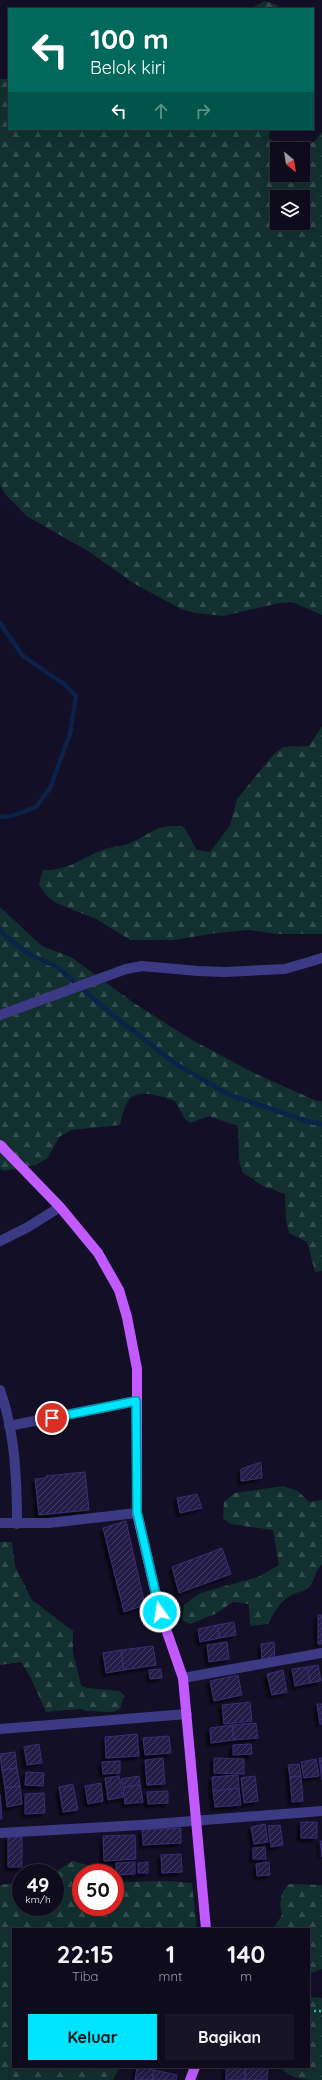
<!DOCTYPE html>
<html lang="id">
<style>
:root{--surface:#0e0b1c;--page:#171425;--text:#f1f3f6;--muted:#9b9ba3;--line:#2e2b3b;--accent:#00e5ff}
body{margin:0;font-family:Quicksand,sans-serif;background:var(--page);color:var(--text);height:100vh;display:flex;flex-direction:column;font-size:15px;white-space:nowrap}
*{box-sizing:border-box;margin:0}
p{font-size:13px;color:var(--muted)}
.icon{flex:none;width:22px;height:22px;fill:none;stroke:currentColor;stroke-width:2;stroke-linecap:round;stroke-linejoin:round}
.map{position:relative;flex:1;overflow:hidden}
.side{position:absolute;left:12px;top:1928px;width:298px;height:140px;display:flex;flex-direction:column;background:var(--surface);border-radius:0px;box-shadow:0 4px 16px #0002,0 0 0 1px var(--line)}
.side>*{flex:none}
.guide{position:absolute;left:8px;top:8px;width:306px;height:122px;border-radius:0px;box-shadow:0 4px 16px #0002,0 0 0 1px var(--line);background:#00695c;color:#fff;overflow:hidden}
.needle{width:26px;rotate:150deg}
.controls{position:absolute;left:270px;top:142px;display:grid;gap:8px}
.controls a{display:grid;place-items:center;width:40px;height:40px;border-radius:0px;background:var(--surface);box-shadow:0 4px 16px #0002,0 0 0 1px var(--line);font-size:20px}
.speed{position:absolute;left:12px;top:1864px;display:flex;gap:8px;font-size:20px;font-weight:700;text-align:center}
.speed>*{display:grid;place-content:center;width:52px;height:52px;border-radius:50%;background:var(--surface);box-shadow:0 4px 16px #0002,0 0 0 1px var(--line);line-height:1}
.speed small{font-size:10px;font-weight:400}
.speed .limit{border:6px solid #d22;background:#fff;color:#111}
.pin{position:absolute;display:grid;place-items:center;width:34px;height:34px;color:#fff;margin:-17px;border:2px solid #fff;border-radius:50%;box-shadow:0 1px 4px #0007}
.me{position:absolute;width:44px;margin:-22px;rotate:347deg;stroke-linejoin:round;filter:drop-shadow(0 0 3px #0008)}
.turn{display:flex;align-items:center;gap:14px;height:84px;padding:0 16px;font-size:18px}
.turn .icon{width:52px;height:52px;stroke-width:2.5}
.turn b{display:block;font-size:28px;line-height:34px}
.lanes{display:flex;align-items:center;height:38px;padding:0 16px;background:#0003;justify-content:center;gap:20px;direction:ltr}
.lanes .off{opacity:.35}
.eta{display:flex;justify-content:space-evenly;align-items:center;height:68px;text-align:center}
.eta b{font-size:24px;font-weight:700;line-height:28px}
.primary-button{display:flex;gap:8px;margin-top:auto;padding:8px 16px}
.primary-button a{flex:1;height:46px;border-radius:0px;background:var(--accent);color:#111;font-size:16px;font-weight:700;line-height:46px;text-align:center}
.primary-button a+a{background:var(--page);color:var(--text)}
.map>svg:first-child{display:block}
.forest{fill:url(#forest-firs);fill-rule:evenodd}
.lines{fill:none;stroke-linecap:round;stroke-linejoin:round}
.stream{stroke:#0c2248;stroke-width:4.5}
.building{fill:url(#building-hatch);stroke:#3b2d73;filter:url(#shadow)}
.path{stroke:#2fb8b0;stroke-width:2.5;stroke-dasharray:2 3;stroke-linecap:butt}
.minor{stroke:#3d3a85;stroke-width:10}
.major{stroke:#c25bff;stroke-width:10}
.route-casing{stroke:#0095a6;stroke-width:10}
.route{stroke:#00e5ff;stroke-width:7}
</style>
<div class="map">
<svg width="322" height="2080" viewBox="0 0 322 2080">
<defs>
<pattern id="forest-firs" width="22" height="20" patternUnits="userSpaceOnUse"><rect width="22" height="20" fill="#12302f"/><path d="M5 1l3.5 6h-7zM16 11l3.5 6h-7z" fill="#344d4e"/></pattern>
<pattern id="building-hatch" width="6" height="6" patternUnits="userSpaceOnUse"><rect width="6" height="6" fill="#241b47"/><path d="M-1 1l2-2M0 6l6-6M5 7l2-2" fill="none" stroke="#433b63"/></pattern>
<filter id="shadow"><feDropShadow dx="-3.5" dy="3.5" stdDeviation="1" flood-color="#0009"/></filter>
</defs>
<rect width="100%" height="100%" fill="#130f26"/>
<path class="forest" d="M265,1l12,4 4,4h-32z
M0,79h9v50h261l-1,9 11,8 9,3h-12v26h26v-26h-7l19,-8 7,-9v483l-30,-13 -13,1 -55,13 -29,-3 -14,-4 -48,-26 -45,-32 -60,-34 -22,-22 -6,-10zM277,197h26v26h-26z
M322,726v208h-45l-28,-4 -33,3 -42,7h-44l-34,-21 -40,-16 -10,-8 -7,-11 4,-14c26,1 38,-12 60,-20 9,-4 18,-3 27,-7 24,-10 26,-20 54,-16l13,23 13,2 20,-27 7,-26 36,-44 10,-8 26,-1z
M0,907l42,39 29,11 63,46 58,37 62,33 63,28h5v170l-7,1 -8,-30 -18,-9 -3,-13 -1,-26 -22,-8 -21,-14 -3,-12 -1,-34 -29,-10 -19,7 -5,-4 -10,-18c-13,-4 -37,-14 -47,0 -4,6 -6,17 -8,24l-49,5 -12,7 -11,21 -12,7 -33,6 -3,-3z
M283,1486l15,5 11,11 13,-2v65c-7,5 -7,15 -12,21 -4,6 -10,5 -16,8 -13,5 -20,19 -26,30l-18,2 -1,-22 -16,-2 -18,12 -25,10 -8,-4 2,-15 16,-12 58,-16 21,-12 -6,-35 -43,-6 -7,-6 1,-16 11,-9z
M0,1542h12l3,24 17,34 41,31v21l8,33 6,3 33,3 4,5 -4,13 -7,3 -27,-1 -6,-2 -34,3 -15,-34 -10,-16 -21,3z
M73,1861l21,6 4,6h-17v34h34v-25l55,-1 22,2 5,46h-184v138h107l-7,13h-113v-195l21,-3v25h34v-34h-2z
M289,1884l33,1v84l-13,5v-45h-36l9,-14c-3,-11 -2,-23 7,-31z
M309,1997l13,1v82c-17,0 -30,0 -42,-13h29z"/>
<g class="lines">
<path class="stream" d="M0,623l23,33 41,28 12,12 -6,38 -20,54 -14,19 -24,9 -12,1
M0,928l5,8 24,18 28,13 57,49 62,48 52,30 81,28 13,2"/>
</g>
<path class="building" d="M261,1462l1,16 -21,3v-12z
M85,1472l4,38 -50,5 -4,-36 11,-1v-2z
M197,1494l5,14 -22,5 -3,-15z
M126,1521l19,84 -21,7 -21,-84z
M222,1548l9,26 -52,19 -7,-26z
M318,1615h4v29h-4z
M234,1622l2,13 -16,3 -3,-13z
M217,1625l3,13 -20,4 -2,-13z
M227,1642l2,17 -20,3 -2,-17z
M274,1642l1,17 -13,1 -1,-16z
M153,1646l3,19 -32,5 -3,-20z
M121,1650l3,20 -18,3 -3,-20z
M318,1665l3,16 -11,2 -3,-16z
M307,1667l3,16 -15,3 -3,-17z
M161,1669l1,9 -12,1 -1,-9z
M283,1670l4,22 -15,3 -5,-21z
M238,1675l4,20 -28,6 -4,-20z
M250,1702l2,19 -28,3 -2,-19z
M317,1704h5v20h-2z
M256,1723l2,15 -24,2 -2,-15z
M232,1725l2,15 -23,3 -1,-15z
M137,1734l2,22 -33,2 -1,-21z
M169,1736l2,17 -26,2 -2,-17z
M39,1744l3,19 -15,2 -3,-18z
M251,1744l1,10 -19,1v-10z
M15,1752l2,16 -15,2 -2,-16z
M163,1758l2,26 -18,1 -2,-25z
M214,1758l30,1v15l-30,-1z
M319,1758h3v22z
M316,1759l3,17 -15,2 -3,-16z
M120,1761v12l-17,1 -1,-12z
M299,1764l2,12 -11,1 -2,-12z
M17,1768l3,18 -15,2 -3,-18z
M26,1772l18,1 -1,13 -18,-1z
M238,1775l1,13 -26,3 -1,-14z
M119,1776l4,21 -15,3 -3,-22z
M139,1776l1,9 -17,2 -2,-8z
M255,1776l3,25 -14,2 -3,-25z
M301,1776l2,25 -11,1 -2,-25z
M101,1783l2,18 -15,3 -3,-18z
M73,1784l5,26 -15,2 -4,-25z
M140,1785l3,17 -18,2 -2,-17z
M20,1786l2,18 -15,3 -2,-19z
M239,1788l2,17 -26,2 -2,-16z
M168,1791v12l-20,1 -1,-12z
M44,1793l1,20 -20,1v-20z
M0,1795l2,24h-2z
M301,1822h16v16h-16z
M265,1824l3,18 -14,2 -3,-17z
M280,1825l3,20 -12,2 -3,-21z
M181,1828v15l-38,2 -1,-15z
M135,1835l1,24 -32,2 -1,-25z
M8,1837h14v30h-14z
M320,1841h2v16z
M265,1847l1,12h-13v-11z
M181,1854l1,18 -20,1 -1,-18z
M135,1862v12l-19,1v-12z
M148,1862v11h-10v-10z
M269,1862l1,13 -13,1 -1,-12z
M137,2067l17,3 -2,10h-17z
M226,2067h19v13h-19z
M245,2067h23l-1,13h-22z
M154,2070l23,5 -1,5h-24z"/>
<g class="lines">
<path class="path" d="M309,2011h13"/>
<path class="minor" d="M0,1015l126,-46 16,-3 56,5 27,1 60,-3 37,-11
M0,1241l28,-14 32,-20
M0,1390c15,42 17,89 17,134
M9,1426l127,-25
M0,1523h49l88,-10
M183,1678l139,-25
M0,1729l187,-15
M0,1833l141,-8 181,-14"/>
<path class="major" d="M0,1145l60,62 38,46 21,37 8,27 10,52v144l23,99 23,66 23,251
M190,2080l5,-13"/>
</g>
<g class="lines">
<defs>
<path id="route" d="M52,1418l84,-17 1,111 23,100"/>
</defs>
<use href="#route" class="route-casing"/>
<use href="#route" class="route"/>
</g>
</svg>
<div class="controls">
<a><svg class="needle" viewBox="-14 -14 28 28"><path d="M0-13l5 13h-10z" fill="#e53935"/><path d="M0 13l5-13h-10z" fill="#9b9ba3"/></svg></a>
<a><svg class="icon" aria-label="layers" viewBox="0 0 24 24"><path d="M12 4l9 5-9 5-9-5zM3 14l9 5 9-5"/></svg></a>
</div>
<div class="speed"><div>49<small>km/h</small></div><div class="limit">50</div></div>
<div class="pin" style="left:52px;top:1418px;background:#d93025"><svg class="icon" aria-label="arrive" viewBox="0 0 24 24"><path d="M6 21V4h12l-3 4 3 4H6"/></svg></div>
<svg class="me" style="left:160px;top:1612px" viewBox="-20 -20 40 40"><circle r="17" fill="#00e5ff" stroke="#fff" stroke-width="3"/><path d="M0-11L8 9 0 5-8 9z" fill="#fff"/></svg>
<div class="guide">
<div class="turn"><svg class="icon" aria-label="left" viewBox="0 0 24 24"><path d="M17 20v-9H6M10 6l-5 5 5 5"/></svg><div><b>100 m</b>Belok kiri</div></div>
<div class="lanes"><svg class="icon" aria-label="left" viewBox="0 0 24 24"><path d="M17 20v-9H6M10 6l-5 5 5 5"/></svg><svg class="icon off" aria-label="ahead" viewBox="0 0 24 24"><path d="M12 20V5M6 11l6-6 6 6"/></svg><svg class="icon off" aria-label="right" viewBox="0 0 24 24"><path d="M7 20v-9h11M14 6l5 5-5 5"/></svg></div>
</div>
<section class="side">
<div class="eta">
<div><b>22:15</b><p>Tiba</p></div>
<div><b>1</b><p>mnt</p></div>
<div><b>140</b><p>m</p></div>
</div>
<div class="primary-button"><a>Keluar</a><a>Bagikan</a></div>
</section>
</div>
